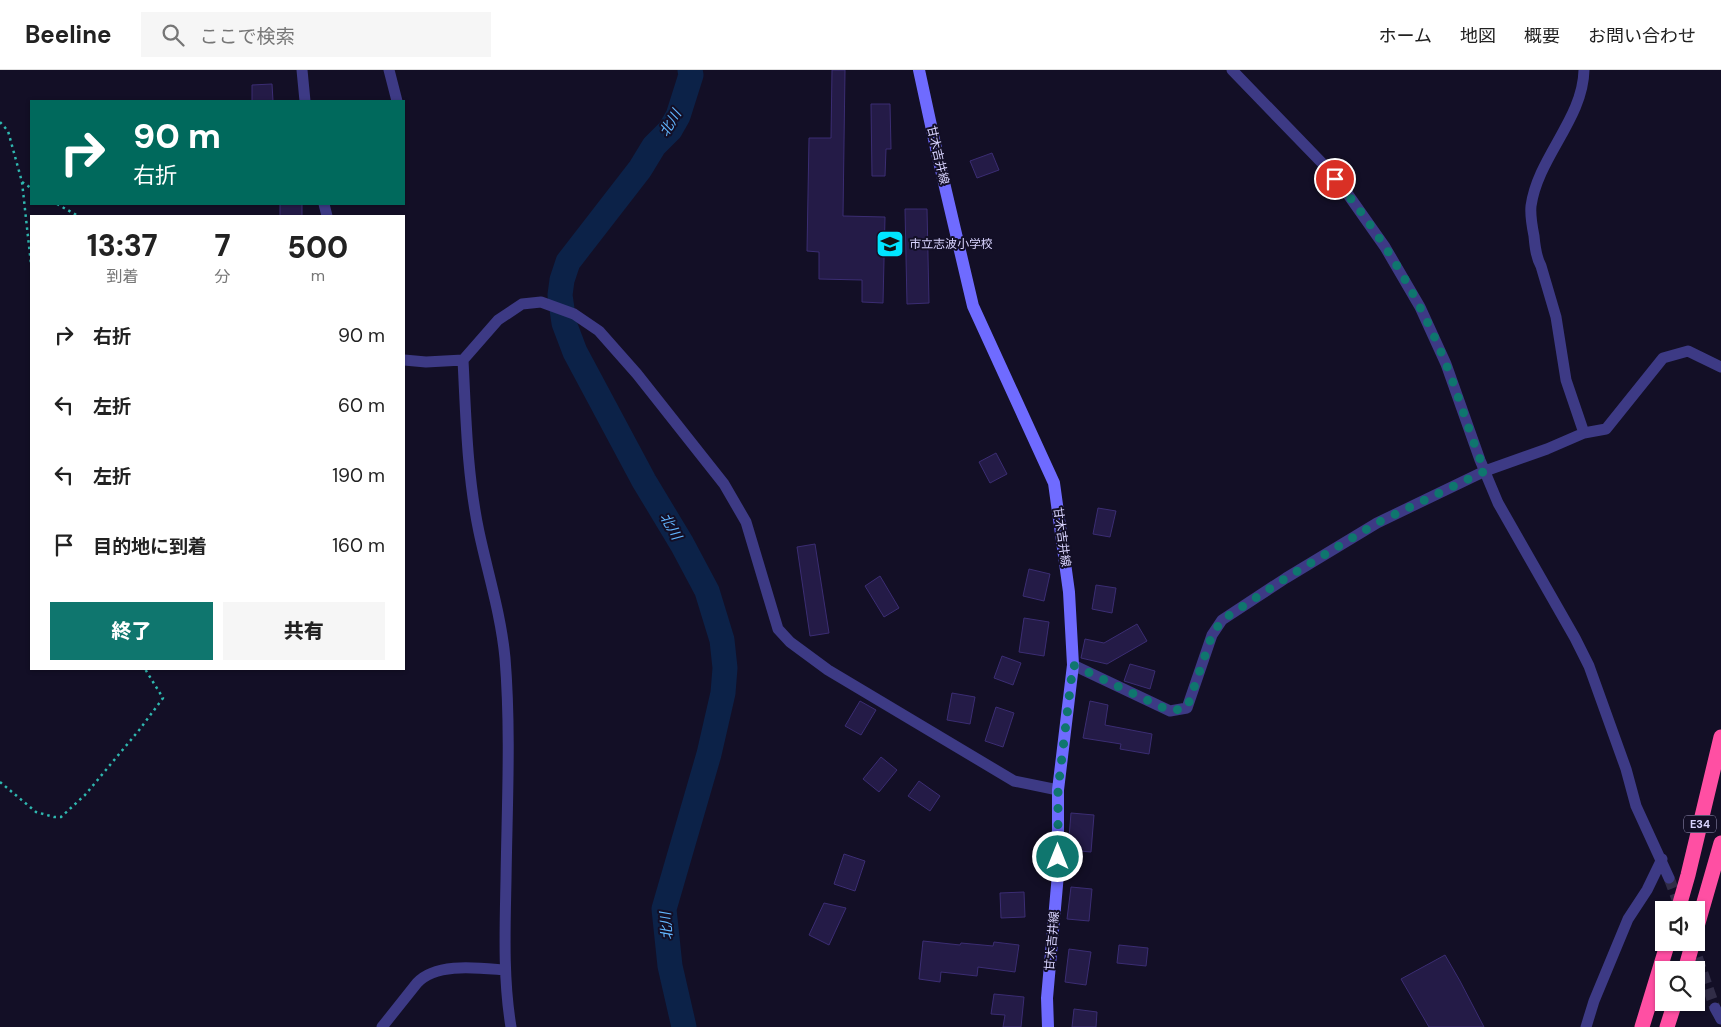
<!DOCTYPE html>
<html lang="ja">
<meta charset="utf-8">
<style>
:root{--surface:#fff;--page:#f6f6f6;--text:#222;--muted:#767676;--line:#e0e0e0;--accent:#0f766e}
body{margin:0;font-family:"DM Sans","Noto Sans JP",sans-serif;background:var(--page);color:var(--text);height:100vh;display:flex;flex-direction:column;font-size:19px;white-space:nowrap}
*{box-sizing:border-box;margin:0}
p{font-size:16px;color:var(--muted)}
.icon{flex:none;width:28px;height:28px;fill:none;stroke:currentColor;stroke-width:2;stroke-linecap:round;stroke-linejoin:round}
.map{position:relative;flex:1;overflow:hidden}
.details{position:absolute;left:30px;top:145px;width:375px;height:455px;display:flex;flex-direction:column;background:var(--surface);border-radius:0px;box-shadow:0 1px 4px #0004}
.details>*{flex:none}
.guide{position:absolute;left:30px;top:30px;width:375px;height:105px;border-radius:0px;box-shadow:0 1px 4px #0004;background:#00695c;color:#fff;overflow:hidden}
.tools{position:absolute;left:1655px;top:831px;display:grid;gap:10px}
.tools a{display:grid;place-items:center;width:50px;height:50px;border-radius:0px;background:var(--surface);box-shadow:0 1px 4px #0004;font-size:25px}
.pin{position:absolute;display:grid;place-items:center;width:42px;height:42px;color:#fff;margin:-21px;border:2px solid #fff;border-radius:50%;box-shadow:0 1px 5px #0007}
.me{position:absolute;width:55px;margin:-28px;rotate:0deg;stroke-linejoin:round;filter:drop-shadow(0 0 4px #0008)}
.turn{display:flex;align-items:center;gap:18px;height:105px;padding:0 20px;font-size:22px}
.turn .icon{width:65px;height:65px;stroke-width:2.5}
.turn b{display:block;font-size:35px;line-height:42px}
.eta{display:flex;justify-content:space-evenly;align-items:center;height:85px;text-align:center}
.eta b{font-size:30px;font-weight:800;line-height:35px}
.primary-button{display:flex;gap:10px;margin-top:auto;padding:10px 20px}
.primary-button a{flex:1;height:58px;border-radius:0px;background:var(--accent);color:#fff;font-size:20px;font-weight:800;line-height:58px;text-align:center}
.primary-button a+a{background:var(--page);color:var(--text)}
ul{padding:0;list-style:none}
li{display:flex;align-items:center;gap:15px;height:70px;padding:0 20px}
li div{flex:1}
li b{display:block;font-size:19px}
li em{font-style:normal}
header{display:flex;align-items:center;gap:30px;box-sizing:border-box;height:70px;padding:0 25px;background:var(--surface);border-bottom:1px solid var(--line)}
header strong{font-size:24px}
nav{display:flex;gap:28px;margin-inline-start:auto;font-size:18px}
.search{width:350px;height:45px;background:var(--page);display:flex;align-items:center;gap:12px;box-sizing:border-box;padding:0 18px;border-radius:0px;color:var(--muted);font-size:19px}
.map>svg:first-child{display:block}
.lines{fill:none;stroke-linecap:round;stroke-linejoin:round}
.river{stroke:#0c2248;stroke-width:25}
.building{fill:#241b47;stroke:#3b2d73}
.minor-tunnel{stroke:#312d47;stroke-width:11;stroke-dasharray:11 5.5;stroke-linecap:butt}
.path{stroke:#2fb8b0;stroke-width:2.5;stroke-dasharray:2.5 4;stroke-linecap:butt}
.minor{stroke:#3d3a85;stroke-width:11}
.secondary{stroke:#6f6bff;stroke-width:12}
.motorway{stroke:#ff4fa3;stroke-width:15}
.route{stroke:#0f766e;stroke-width:9;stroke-dasharray:0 16.2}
.labels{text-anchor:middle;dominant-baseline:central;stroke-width:4;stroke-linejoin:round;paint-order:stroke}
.shield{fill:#130f26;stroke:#9e99be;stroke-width:1}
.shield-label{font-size:11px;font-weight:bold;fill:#d9d4ff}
.street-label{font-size:12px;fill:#d9d4ff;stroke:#130f26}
.poi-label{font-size:12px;fill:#d9d4ff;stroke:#130f26;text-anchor:start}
.water-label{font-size:14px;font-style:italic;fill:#62b6ff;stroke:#130f26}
</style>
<header>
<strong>Beeline</strong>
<div class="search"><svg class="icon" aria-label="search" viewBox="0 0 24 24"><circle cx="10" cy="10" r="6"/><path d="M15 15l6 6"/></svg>ここで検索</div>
<nav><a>ホーム</a><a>地図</a><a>概要</a><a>お問い合わせ</a></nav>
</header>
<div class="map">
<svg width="1721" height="957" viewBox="0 0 1721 957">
<rect width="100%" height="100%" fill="#130f26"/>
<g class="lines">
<path class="river" d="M684,957l-14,-61 -6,-57 45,-155 14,-61 2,-25 -3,-28 -15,-49 -25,-47 -38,-63 -69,-129 -11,-29 -4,-28 2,-15 6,-18 72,-93 14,-23 16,-16 8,-14 13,-41 -1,-5"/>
</g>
<path class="building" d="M832,0h13l-2,146 42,1 -2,86 -21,-1v-22l-43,-1v-27l-12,-1 2,-113h22z
M272,14l1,17h-21v-16z
M871,34h19l1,45h-5l-1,27h-13z
M992,83l7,17 -22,8 -7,-17z
M280,134h22v12h-22z
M905,139h22l2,94 -22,1z
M996,383l11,21 -17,9 -11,-21z
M1098,438l18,3 -6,26 -17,-3z
M815,474l14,89 -19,3 -13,-89z
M1029,499l21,5 -6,27 -21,-5z
M880,506l19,32 -15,9 -19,-31z
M1096,515l20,3 -4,25 -20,-4z
M1024,548l25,4 -5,34 -25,-4z
M1137,554l10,17 -40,23 -26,-6 4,-19 19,4z
M1002,586l19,7 -8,22 -19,-7z
M1130,594l25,7 -5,18 -26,-8z
M952,623l23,4 -5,27 -23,-4z
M860,631l16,9 -15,25 -16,-9z
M1090,631l18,4 -3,20 47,9 -3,20 -29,-5 1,-5 -38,-6z
M996,637l18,6 -11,34 -18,-6z
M881,687l16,13 -18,22 -16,-13z
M919,711l21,15 -10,15 -22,-15z
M1071,743l23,2 -3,37 -23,-2z
M844,784l21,7 -10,30 -21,-7z
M1071,817l21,2 -3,32 -22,-2z
M1024,822l1,25 -24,1 -1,-25z
M824,833l22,5 -17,37 -20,-10z
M923,871l37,4 1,-2 32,3 1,-4 25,3 -4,27 -37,-5 -1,9 -36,-4 -1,10 -21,-3z
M1119,875l29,3 -2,18 -29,-3z
M1069,879l22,3 -5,33 -21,-3z
M1445,885l15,26 24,46h-55l-28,-48z
M994,924l30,3 -3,30h-18l2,-12 -14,-1z
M1074,939l23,3 -1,15h-24z"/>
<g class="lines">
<path class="minor-tunnel" d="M1669,808l11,29
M1692,872l23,66"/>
<path class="path" d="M0,52l8,9 14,51 9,82
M22,112l9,6
M57,134l21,12
M0,712l36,30 18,5h7l24,-22 55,-66 23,-31 -18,-29"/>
<path class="minor" d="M302,0l3,31
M389,0l8,31
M1232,0l91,94 24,29 38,54 35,60 26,57 34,96 18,43 77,135 14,28 37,103 10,37 33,72
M324,134l3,12
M404,290l22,2 37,-2
M1584,363l-18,-53 -10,-63 -15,-51c-5,-9 -6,-19 -7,-30 -2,-10 -4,-20 -3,-30 7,-49 52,-87 53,-136
M1073,595l97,46 17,-3 25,-73 10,-15 64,-42 91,-55 108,-52 62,-22 37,-16 22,-4 57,-71 25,-7 33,16
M1715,938l6,11
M382,957l35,-44c19,-21 62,-15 88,-13
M511,957c-8,-49 -6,-97 -5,-147 1,-74 5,-148 -1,-222 -4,-43 -17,-84 -26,-126 -12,-57 -13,-114 -16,-172l35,-40 24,-16 19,-2 33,12 25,17 38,43 87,110 22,38 32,107 12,13 38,28 186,111 44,9
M1586,957l8,-26 34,-82 19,-29 15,-31"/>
<path class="secondary" d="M919,0l18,83 36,153 81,177 15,109 4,73 -15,125v84l-11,124 1,29"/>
<path class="motorway" d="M1678,840l10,-35 33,-138
M1696,860l25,-87
M1685,900l8,-28
M1642,957l26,-85
M1667,957l8,-25"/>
</g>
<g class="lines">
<path class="route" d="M1058,787v-67l15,-125 97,46 17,-3 25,-73 10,-15 64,-42 91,-55 108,-52c-15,-35 -25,-72 -39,-107 -27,-67 -65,-130 -111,-185"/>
</g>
<defs>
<symbol id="school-square" viewBox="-11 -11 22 22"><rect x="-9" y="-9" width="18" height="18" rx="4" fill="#00e5ff" stroke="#130f26"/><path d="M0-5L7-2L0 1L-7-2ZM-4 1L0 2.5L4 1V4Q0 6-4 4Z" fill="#111"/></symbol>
</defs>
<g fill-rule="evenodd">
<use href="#school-square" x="874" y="158" width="32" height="32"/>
</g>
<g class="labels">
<rect class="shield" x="1684" y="745.5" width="32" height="17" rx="4"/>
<g class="shield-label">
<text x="1700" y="754">E34</text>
</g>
<g class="street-label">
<text transform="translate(938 85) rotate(77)">甘木吉井線</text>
<text transform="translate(1062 467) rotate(82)">甘木吉井線</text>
<text transform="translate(1052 871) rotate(-85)">甘木吉井線</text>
</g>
<g class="poi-label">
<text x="909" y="174">市立志波小学校</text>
</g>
<g class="water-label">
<text transform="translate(670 53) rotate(-59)">北川</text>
<text transform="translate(671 456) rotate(61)">北川</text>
<text transform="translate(666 856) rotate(-94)">北川</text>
</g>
</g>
</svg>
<div class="tools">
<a><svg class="icon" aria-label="sound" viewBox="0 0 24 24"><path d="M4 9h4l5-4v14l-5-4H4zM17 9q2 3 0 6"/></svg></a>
<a><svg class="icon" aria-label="search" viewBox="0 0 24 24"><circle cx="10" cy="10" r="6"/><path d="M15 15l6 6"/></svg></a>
</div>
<div class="pin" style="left:1335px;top:109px;background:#d93025"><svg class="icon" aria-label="arrive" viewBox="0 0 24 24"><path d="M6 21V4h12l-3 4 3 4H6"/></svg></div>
<svg class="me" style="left:1058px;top:787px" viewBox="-20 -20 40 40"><circle r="17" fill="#0f766e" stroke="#fff" stroke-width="3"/><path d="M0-11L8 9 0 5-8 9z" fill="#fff"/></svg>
<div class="guide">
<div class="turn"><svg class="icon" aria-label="right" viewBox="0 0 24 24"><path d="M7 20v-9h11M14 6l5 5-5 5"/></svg><div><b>90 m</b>右折</div></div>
</div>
<section class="details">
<div class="eta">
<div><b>13:37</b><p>到着</p></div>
<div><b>7</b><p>分</p></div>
<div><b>500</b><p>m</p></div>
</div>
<ul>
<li><svg class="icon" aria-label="right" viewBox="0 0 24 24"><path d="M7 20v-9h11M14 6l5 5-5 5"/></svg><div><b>右折</b></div><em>90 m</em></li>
<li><svg class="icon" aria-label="left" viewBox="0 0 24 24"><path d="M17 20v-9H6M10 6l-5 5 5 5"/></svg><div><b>左折</b></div><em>60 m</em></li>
<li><svg class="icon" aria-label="left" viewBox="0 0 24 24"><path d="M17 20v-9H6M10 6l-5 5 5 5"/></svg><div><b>左折</b></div><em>190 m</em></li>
<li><svg class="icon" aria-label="arrive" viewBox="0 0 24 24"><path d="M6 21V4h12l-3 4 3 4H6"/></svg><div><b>目的地に到着</b></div><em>160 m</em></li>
</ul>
<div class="primary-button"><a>終了</a><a>共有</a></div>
</section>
</div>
